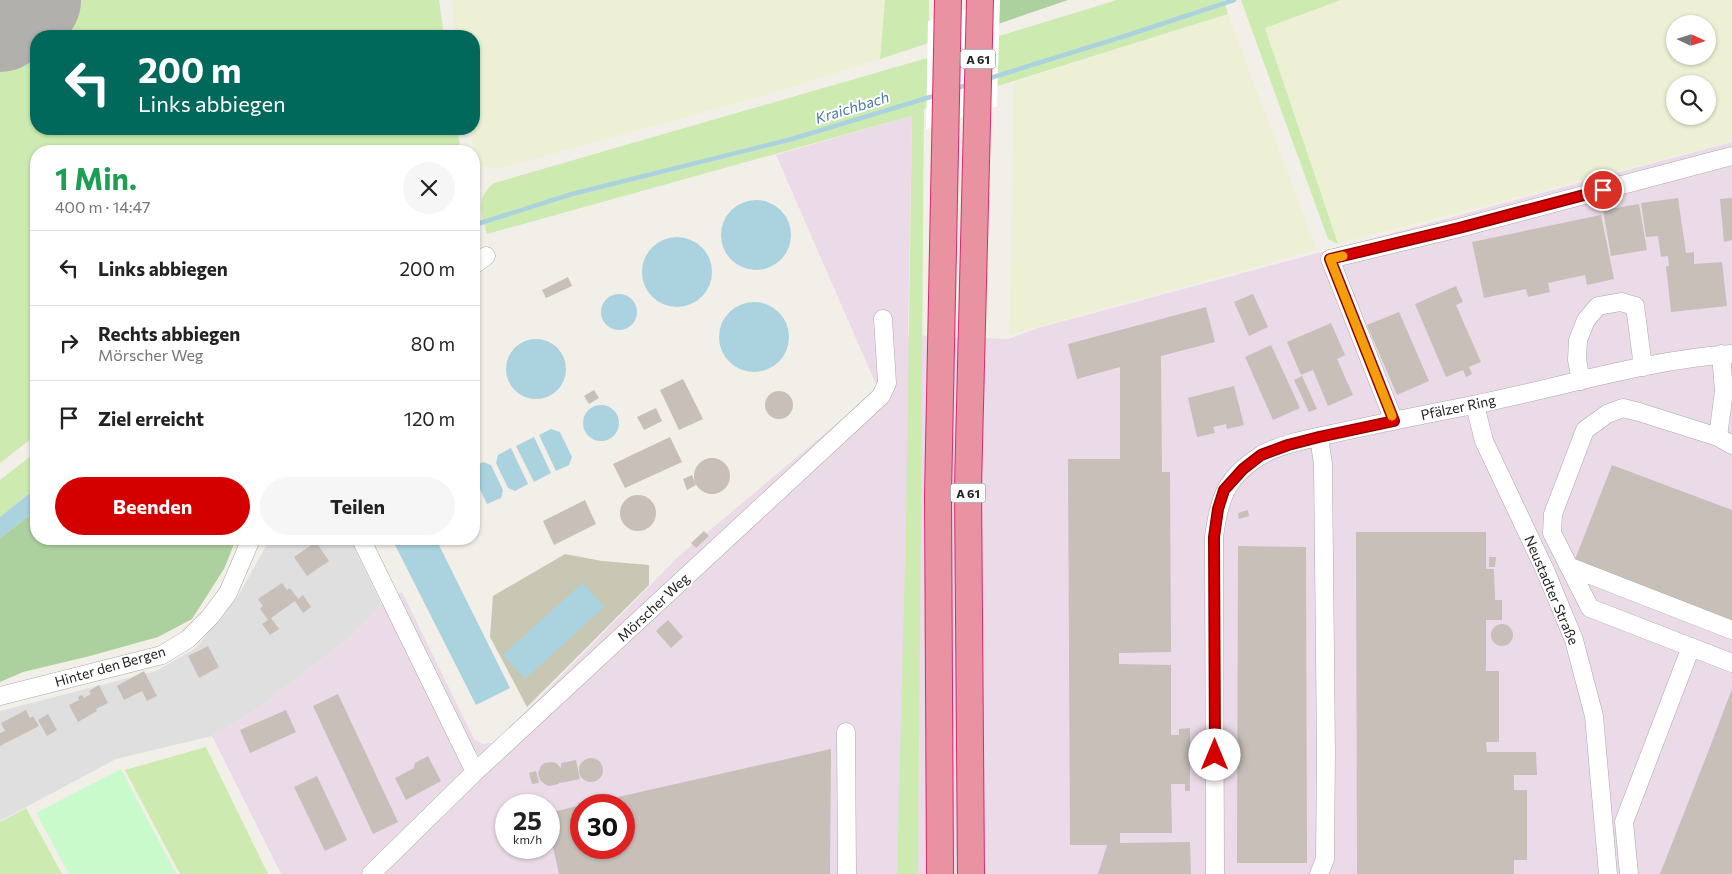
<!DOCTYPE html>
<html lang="de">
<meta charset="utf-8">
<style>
:root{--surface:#fff;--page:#f6f6f6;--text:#222;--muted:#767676;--line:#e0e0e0;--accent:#d40000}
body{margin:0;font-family:Commissioner,sans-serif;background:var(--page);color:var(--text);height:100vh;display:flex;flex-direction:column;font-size:19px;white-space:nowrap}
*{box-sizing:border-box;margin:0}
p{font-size:16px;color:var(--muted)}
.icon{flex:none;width:28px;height:28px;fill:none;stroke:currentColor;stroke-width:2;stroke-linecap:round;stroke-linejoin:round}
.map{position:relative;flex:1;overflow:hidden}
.drawer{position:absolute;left:30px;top:145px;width:450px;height:400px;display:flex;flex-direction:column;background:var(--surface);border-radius:20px;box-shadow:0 1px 4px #0004}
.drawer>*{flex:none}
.guide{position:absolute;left:30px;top:30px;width:450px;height:105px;border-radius:20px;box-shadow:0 1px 4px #0004;background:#00695c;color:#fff;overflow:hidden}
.needle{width:32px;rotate:94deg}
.tools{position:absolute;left:1666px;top:15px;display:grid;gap:10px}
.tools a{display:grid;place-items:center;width:50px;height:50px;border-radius:50%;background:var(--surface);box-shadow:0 1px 4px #0004;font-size:25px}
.speed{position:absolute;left:495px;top:794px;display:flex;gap:10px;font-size:25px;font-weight:700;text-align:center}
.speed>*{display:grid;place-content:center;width:65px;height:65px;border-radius:50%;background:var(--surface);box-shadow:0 1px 4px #0004;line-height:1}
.speed small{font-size:12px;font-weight:400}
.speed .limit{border:8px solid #d22;background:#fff;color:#111}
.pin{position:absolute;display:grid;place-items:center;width:42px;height:42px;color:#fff;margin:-21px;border:2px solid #fff;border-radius:50%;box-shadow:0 1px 5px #0007}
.me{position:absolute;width:55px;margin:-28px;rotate:0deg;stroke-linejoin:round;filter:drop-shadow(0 0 4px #0008)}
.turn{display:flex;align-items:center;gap:18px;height:105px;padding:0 25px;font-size:22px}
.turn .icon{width:65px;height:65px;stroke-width:2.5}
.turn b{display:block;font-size:35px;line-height:42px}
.round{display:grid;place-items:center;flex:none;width:52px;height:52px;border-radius:26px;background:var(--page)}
.head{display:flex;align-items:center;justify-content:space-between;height:85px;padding:0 25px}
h1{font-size:30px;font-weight:700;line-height:38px;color:#1e9e55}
.primary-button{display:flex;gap:10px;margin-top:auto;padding:10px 25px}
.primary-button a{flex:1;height:58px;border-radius:30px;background:var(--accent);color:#fff;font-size:20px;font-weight:700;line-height:58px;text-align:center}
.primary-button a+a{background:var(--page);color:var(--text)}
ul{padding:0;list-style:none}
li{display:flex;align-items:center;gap:15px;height:75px;padding:0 25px;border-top:1px solid var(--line)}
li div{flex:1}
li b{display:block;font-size:19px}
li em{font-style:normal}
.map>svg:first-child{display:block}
.residential{fill:#e0dfdf}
.industrial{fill:#ebdbe8;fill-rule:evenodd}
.construction{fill:#c7c7b4}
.farmland{fill:#eef0d5;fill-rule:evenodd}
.grass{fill:#cdebb0}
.forest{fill:#add19e}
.park{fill:#c8facc}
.water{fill:#aad3df}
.pier{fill:#fff}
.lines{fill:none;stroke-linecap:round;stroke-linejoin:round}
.stream{stroke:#aad3df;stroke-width:4.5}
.runway{stroke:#b1b0ac;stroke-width:104}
.building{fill:#c7bfb8}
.minor-casing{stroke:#a9a9a9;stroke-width:19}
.highway-casing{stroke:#dc2a67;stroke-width:28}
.minor{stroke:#fff;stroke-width:18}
.highway{stroke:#e892a2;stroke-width:26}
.route-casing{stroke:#8a0000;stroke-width:12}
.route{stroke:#d40000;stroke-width:9}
.slow{stroke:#f59e0b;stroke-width:9}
.labels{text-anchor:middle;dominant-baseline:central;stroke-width:4;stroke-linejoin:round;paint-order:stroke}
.shield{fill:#fff;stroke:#646464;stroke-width:1}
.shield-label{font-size:12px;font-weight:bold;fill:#222}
.street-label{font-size:14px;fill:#222;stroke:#fff}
.water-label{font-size:15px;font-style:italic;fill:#4a7aab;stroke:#fff}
</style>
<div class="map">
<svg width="1732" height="874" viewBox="0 0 1732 874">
<rect width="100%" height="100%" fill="#f2efe9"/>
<path class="residential" d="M270,539h80l32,66 -35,35 -98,75 -37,21 -96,23 -116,62v-110l156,-40 40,-23 42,-52z"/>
<path class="industrial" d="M912,116l-4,219 100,4 30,-11 694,-186v732h-1451l-69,-138 37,-21 98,-75 35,-35 20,-13 72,147 9,5 13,-2 183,-186 199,-167 -102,-234zM506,805h43v43h-43zM581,805h43v43h-43z"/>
<path class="construction" d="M565,554l37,7 47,4v20l-122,122 -37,-70 3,-41z"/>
<path class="farmland" d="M451,0h434l-5,59 -111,35 -272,75 -15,-3 -7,-10 -5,-27h4v-93h-18z
M1341,0h391v141l-394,103 -73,-216zM1675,24h33v32h-33zM1675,84h33v32h-33z
M1228,14l89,236 -308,85 5,-253z"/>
<path class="grass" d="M0,0h439l5,36h-408v93h421l4,22h-425v284l-36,28z
M885,0h44v43l-49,16z
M1117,0h107l4,14 -304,95 -6,765h-21l9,-350 6,-408 -425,118c-6,-20 -12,-36 7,-51l433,-125z
M1241,0h100l-76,28 73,216 -10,-5z
M36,452v36l-36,29v-37z
M206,747l62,127h-88l-55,-104z
M26,808l36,66h-62v-52z"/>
<path class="forest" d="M999,0h69l-70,24z
M36,510v29h200l-12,30 -32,50 -34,18 -68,19 -67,16 -23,10v-144z"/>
<path class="park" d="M121,769l55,105h-107l-33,-61z"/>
<path class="water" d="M721 235a35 35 0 1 1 70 0a35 35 0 1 1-70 0Z
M642 272a35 35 0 1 1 70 0a35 35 0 1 1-70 0Z
M601 312a18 18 0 1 1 36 0a18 18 0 1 1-36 0Z
M719 337a35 35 0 1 1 70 0a35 35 0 1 1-70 0Z
M506 369a30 30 0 1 1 60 0a30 30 0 1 1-60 0Z
M583 423a18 18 0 1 1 36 0a18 18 0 1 1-36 0Z
M551,429l9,3 12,25 -3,8 -13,6 -17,-36z
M534,437l17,36 -17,9 -18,-36z
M511,448l17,36 -13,7 -7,-3 -12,-25 2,-8z
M483,462l8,3 12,25 -2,8 -14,6 -13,-27v-11z
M36,488v22l-36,28v-21z
M392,539h44l74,149 -34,17z
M582,583l22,24 -79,72 -22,-24z"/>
<path class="pier" d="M997,0h3l-3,106 -71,23 2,-108z"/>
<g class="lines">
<path class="stream" d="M987,79l135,-42 112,-37
M954,89l16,-5
M474,225l98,-31 220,-55 145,-44"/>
<path class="runway" d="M0,20l29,-20"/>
</g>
<path class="building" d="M1678,198l8,55 8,-1v12l28,-2 5,44 -56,6 -5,-46h3l-1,-10 -7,1 -3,-21 -12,1 -5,-34z
M1732,198v42l-8,2 -4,-43z
M1639,204l8,46 -36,6 -8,-46z
M1601,215l13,64 -27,6 -2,-10 -37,8 2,9 -22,5 -2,-8 -42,9 -12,-56z
M568,277l4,9 -26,12 -4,-8z
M1456,286l7,16 -7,3 25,57 -12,5 3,7 -6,3 -3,-7 -17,7 -31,-73z
M1253,294l15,33 -19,9 -15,-34z
M1206,307l9,35 -54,14 1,116h8l1,180 -52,1v11l52,1v70h8v-6l11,-1v28l4,-1v7h-4v29h-5v-7h-14l1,49h-52v10l70,-1 1,32h-93l9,-29h-37l-2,-386h52v-92l-43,12 -9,-35z
M1399,312l30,69 -32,14 -30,-70z
M1331,323l14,32 -8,4 16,36 -25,11 -15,-36 -12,5 -14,-33z
M1271,345l29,63 -27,12 -28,-63z
M1302,376l15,33 -8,3 -15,-32z
M683,379l20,40 -24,11 -19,-40z
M1234,386l10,39 -17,4 -1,-5 -13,3 2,6 -18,4 -9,-39z
M594,390l5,8 -10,6 -5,-8z
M765 405a14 14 0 1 1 28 0a14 14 0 1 1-28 0Z
M656,408l6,13 -18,9 -7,-13z
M670,437l12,25 -57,26 -12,-24z
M694 476a18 18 0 1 1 36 0a18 18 0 1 1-36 0Z
M1612,465l120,45v112l-158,-60z
M692,475l4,10 -9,5 -4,-11z
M620 513a18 18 0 1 1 36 0a18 18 0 1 1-36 0Z
M585,500l11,24 -42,21 -11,-24z
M1248,510l1,6 -10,3 -1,-6z
M704,531l5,5 -13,12 -5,-5z
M1356,532h130v37h8l1,31h7v20h-16v51h13v71h-13l1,10h49l1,23h-23v15h13v70h-13v14h-157z
M316,542l13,19 -22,15 -13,-19z
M1238,546l68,1 1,316h-70z
M1489,557h7l-1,10h-6z
M282,583l5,7 3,-2 8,11 5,-4 8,12 -8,6 -8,-12 -24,17 8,11 -9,6 -8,-11 6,-4 -8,-11 3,-3 -5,-7z
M668,620l15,17 -12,11 -15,-17z
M1491 635a11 11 0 1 1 22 0a11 11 0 1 1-22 0Z
M208,646l11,21 -20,11 -11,-22z
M144,671l13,25 -10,5 -5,-10 -18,9 -7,-14z
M99,685l9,18 -12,6 1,2 -19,11 -9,-17 10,-5 -1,-3 4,-2 2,3 7,-4 -2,-3z
M1732,689v185h-72l48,-122z
M338,694l60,128 -25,12 -60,-128z
M26,710l4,8 3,-2 6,10 -39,20v-13l5,-2 -4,-8z
M286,710l10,22 -46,21 -10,-23z
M48,714l9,16 -10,6 -9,-16z
M831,749l-1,125h-271l-10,-45v-16l32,-8v43h43v-43l-37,-1z
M428,756l13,25 -35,19 -11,-22 19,-10 1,-5z
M579 770a12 12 0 1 1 24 0a12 12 0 1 1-24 0Z
M576,760l4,19 -20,4 1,-2 -3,3 -8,2 -4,-1 -6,-5 -2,-7 3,-7 3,-3 8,-1 4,1 5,5v-5z
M536,771l3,12 -7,1 -3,-11z
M317,776l30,64 -22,11 -31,-64z"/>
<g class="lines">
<defs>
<path id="minor" d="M474,265l12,-9
M1721,354l3,37 -6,46 14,8
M1581,381l-4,-21 1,-20 8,-20 12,-14 23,-4 14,4 8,61
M1475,405l9,36 61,129 29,70 20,76 14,158
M1394,421l-64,-162 129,-31 273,-72
M1319,437l4,27 3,288 -1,107 -6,15
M1718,437l-79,-25 -16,-4 -16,6 -22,16 -32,84 -1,19 38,75 142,55
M361,539l114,233
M1570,567l162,63
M0,696l162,-41 26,-16 22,-22 18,-24 23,-54
M846,732l1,142
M371,874l104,-102 406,-376 6,-13 -4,-64
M1215,874l-1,-337c5,-38 11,-59 46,-81 18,-12 54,-18 76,-23 45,-10 91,-19 137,-28 85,-17 172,-45 259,-51
M1629,874l-5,-52 67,-175"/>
<path id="highway" d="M940,874l-2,-378 10,-496
M971,874l-3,-387 12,-487"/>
</defs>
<use href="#minor" class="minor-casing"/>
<use href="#highway" class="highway-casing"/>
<use href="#minor" class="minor"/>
<use href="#highway" class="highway"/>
</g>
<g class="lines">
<defs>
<path id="route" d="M1215,755l-1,-218 4,-28 6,-19 19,-21 18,-14 27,-10 31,-8 75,-16 -64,-162 129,-31 144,-38"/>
</defs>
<use href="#route" class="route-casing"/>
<use href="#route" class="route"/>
<path class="slow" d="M1343,256l-13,3 62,157"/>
</g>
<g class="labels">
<g class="shield">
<rect x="960.5" y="49.5" width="35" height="19" rx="4"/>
<rect x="950.5" y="483.5" width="35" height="19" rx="4"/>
</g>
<g class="shield-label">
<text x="978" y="59">A 61</text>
<text x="968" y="493">A 61</text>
</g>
<g class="street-label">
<text transform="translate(1458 407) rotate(-12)">Pfälzer Ring</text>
<text transform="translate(1552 590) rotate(67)">Neustadter Straße</text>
<text transform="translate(653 607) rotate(-43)">Mörscher Weg</text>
<text transform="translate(110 666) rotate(-16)">Hinter den Bergen</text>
</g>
<g class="water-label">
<text transform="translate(852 107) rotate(-17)">Kraichbach</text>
</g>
</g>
</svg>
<div class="tools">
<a><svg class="needle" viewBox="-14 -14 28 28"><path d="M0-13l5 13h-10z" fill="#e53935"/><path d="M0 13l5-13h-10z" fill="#767676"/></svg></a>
<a><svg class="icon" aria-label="search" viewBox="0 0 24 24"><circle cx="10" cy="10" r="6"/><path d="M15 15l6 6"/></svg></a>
</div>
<div class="speed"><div>25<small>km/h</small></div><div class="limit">30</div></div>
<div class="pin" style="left:1603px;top:190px;background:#d93025"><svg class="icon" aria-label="arrive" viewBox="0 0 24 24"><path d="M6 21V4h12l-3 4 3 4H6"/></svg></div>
<svg class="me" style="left:1215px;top:755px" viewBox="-20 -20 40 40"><circle r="19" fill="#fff"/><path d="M0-13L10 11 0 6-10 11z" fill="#d40000"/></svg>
<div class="guide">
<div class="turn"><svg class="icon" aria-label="left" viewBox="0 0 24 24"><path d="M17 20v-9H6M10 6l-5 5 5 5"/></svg><div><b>200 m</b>Links abbiegen</div></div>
</div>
<section class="drawer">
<div class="head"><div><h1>1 Min.</h1><p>400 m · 14:47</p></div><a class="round"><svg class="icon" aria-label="close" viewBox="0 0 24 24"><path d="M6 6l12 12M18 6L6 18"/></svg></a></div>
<ul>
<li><svg class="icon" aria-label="left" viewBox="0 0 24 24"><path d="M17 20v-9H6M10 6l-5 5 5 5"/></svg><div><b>Links abbiegen</b></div><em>200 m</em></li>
<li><svg class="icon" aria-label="right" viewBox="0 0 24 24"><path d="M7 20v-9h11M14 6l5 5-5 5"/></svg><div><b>Rechts abbiegen</b><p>Mörscher Weg</p></div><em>80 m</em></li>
<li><svg class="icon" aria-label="arrive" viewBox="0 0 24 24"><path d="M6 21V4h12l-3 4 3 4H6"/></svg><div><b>Ziel erreicht</b></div><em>120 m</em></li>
</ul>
<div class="primary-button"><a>Beenden</a><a>Teilen</a></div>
</section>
</div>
